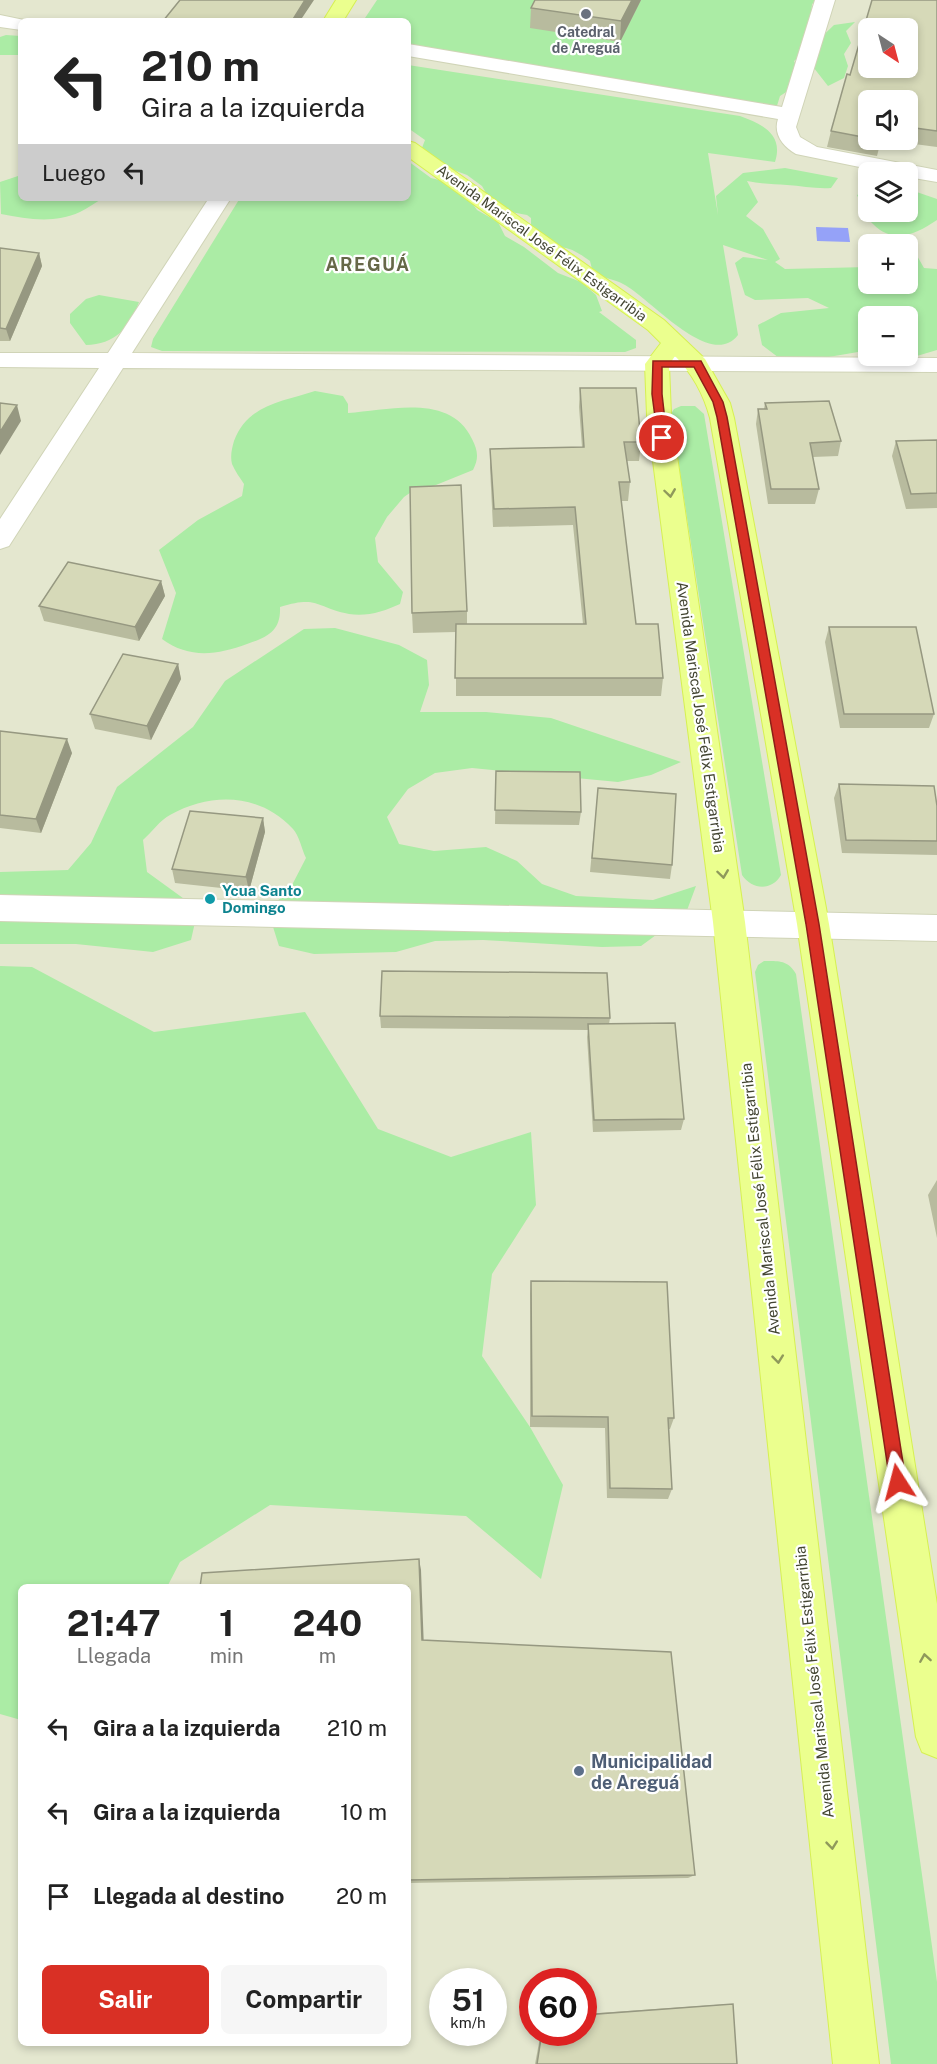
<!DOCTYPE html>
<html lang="es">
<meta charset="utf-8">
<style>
:root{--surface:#fff;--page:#f6f6f6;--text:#222;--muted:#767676;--accent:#d93025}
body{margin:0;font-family:"Public Sans",sans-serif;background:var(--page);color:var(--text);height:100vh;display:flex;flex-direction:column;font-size:22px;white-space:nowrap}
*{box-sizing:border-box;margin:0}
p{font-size:20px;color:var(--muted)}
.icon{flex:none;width:33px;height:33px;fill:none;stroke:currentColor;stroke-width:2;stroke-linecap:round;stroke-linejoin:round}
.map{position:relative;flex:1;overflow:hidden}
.drawer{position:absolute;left:18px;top:1584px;width:393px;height:462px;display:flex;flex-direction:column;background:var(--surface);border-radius:9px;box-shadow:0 3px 9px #0003}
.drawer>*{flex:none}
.banner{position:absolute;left:18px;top:18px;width:393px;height:183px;border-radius:9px;box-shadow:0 3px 9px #0003;background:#fff;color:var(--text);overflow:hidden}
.needle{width:39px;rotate:144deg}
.tools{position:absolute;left:858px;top:18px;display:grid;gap:12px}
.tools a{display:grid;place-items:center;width:60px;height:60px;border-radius:9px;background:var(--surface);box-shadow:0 3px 9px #0003;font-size:30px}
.speed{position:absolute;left:429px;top:1968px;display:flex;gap:12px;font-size:30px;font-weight:700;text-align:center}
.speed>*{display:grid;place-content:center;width:78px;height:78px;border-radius:50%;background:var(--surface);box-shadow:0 3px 9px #0003;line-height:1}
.speed small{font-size:15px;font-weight:400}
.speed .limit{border:9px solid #d22;background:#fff;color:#111}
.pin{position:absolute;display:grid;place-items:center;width:51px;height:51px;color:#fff;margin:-26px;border:3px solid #fff;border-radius:50%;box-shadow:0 2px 6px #0007}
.me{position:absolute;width:66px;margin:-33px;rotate:351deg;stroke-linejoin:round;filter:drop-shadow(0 0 4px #0008)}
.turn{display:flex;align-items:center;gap:21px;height:126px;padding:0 24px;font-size:27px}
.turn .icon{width:78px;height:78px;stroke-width:2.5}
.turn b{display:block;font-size:42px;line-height:51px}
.then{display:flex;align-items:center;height:57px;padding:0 24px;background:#0003;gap:12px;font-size:22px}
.eta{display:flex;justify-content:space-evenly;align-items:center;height:102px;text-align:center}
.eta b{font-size:36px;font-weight:700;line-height:42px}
.action{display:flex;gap:12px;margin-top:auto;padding:12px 24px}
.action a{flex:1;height:69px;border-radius:9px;background:var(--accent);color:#fff;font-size:24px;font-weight:700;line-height:69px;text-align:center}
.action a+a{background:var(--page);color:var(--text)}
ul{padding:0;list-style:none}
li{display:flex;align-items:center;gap:18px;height:84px;padding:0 24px}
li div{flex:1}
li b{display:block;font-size:22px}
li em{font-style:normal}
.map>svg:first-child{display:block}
.residential{fill:#e4e7cf;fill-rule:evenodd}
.green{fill:#abeca5}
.water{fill:#95a2f8}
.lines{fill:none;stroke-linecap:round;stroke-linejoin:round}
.minor-casing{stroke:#d0d4b7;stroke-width:2}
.primary-casing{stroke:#d6f052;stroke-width:2}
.minor{fill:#fff;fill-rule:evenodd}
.primary{fill:#ebff8e;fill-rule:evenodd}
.wall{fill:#b8bb9e}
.shaded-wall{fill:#969881}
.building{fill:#d6d9b8;stroke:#969881;stroke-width:1.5;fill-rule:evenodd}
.oneway{stroke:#8f995b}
.route{fill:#d93025;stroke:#8d1f18;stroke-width:1.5}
.worship-dot{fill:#6b7280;stroke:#fff;stroke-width:2}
.culture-dot{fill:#0f9aa8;stroke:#fff;stroke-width:2}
.service-dot{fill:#5c6f8a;stroke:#fff;stroke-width:2}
.labels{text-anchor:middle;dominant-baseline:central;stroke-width:4.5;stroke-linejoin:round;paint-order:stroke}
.far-worship-label{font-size:14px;font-weight:bold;fill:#5b616d;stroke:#fff}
.far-street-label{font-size:14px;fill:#434532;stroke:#fff}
.street-label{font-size:15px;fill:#434532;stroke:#fff}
.culture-label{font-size:15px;font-weight:bold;fill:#0d838f;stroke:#fff;text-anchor:start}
.far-district-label{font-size:18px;font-weight:bold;letter-spacing:1.5px;fill:#666848;stroke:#fff}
.near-service-label{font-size:18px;font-weight:bold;fill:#4e5e75;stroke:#fff;text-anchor:start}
</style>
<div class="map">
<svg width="937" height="2064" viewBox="0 0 937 2064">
<rect width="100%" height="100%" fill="#f0f3e1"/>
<path class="residential" d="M0,0h937v2064h-937zM21,21h387v177h-387zM868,28h40v40h-40zM868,100h40v40h-40zM868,172h40v40h-40zM868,244h40v40h-40zM868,316h40v40h-40zM21,1587h387v456h-387zM442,1982h52v50h-52zM532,1982h52v50h-52z"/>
<path class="green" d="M377,0h441l-6,4 -4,46 26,-25 21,-3 -9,9 5,12 -7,11 4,12 -4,12 -16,8 -18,-23 -3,-12 -13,10 6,12 -3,12 -17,11 -4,13 -368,-53v-35h-45z
M6,35l15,1v19h-21v-18z
M408,65l332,51c22,8 44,18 35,46l-67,-9 10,62 -2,-19 27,-23 42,-5 53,10 -7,10c-15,1 -29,-2 -44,-3 -14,-1 -26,-1 -40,-4l11,21 -12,14 17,13 17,30 -5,3 10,7 83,-2v17h40v-38l4,1 12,21 13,1v81l-37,11 -19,-5h27v-40h-40v36l-4,-1 -77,13 -25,-19 -4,-20 23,-12 48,-5 -21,-10 -53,2 -10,-5 -10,-32 8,-6 25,3 -45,-15 15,90c-29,37 -91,-42 -119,-53 -7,-3 -18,-5 -26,-9l-3,-12c-22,-16 -26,-15 -53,-13l-6,-15v-15l-4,-3 -22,-4 -15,-11 -8,-14 -15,-11 -27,-10 -20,-12 5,-13 -17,-12z
M408,161l23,17 24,6 13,13 9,13 21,12 7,14 19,11 34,26 23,9 15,13 6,16 -3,1 37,28v8l-11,4 -463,-1 -11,-4 2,-8 87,-141h168z
M21,175v23h83c-8,4 -16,10 -24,14 -27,12 -52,7 -79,2l-1,-32z
M868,189v23h40v-23l29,10v21c-21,14 -43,25 -64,4 -7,-6 -12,-20 -16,-29z
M99,295l40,7c-10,27 -24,42 -53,43l-16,-22v-9l16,-15z
M315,391l28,5 5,8v9c41,-3 103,-20 124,26 6,12 7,19 1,31l-42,17 -17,3 -10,7 -17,20 -12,21 3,24 25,30 -3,12c-15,7 -33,13 -51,10 -33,-6 -30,-19 -69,-7 1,24 -12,30 -33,37 -30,11 -58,15 -85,-5l14,-46 -17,-43 39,-30 44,-24 2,-12c-4,-6 -9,-13 -12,-20 -2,-8 0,-16 2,-23 14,-37 48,-39 81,-50z
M681,406h14l9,8 77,461c-9,16 -29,15 -39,0l-71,-461 3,-5z
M335,628l64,17 28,15 2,25 -9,27h66l65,6 130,44 -30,13 -33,7 -146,-14 -37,5 -27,16 -21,28 12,27 35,7 52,-4 31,14 25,23 34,12 77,4 43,-14 -10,27 -45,33 -39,1 -119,-7 -48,1 -39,11 -82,2 -35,-8 -11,-35 23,-24 15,-29c-4,-8 -7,-23 -13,-29 -33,-36 -82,-37 -123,-14 -10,5 -18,17 -27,25l4,32 51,37 -7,31 -38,12 -77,-8h-76v-72l68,-2 23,-27 26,-56 76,-60 32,-46 79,-52z
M764,961c15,0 24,-1 32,13l141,1008v82h-46l-136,-1092 3,-7z
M0,966l32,1 122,65 151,-20 73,117 73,28 80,-25 5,73 -44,69 -10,82 48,71 33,58 -22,94 -75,-63 -196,-11 -90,57 -13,25h-146v133l-21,-6z"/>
<path class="water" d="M816,227l32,1 2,14 -33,-1z"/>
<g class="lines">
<defs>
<path id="minor" d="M815,0h20l-39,127 4,10 17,10 120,23v12l-29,-5v-5h-24l-88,-18c-13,-7 -23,-20 -18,-35l-370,-63v-12l374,63z
M0,15l29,6h-8v9l-21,-3z
M209,198h22l-99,155 805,5v14l-814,-4 -114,178 -9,3v-30l99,-151 -99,-1v-14h108z
M0,895l937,20v26l-937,-20z"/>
<path id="primary" d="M336,0h20l-13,21h-20z
M408,141l7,2 249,177 41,39 25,44 4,15 95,506 108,680v154l-15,-6 -6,-15 -119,-813 -87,-506c-6,-23 -18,-45 -35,-62l-6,9 2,50 74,507 134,1142h-46l-120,-1142 -66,-507 -2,-51 16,-21 -13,-13 -240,-173z"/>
</defs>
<use href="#minor" class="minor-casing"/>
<use href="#primary" class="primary-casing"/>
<use href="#minor" class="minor"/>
<use href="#primary" class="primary"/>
</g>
<path class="wall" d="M535,0h106l-21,42 -90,-14 1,-20z
M937,0v147l-53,-7h24v-40h-40v40h13l-4,16 -50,-9 4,-16 19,-56z
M0,248l39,5 3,13 -32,75h-10z
M580,388l61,54 -2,19h-12l3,21 -2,19h-7l15,123 27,54 -2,18h-205v-64l-43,1 -1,-20 55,-2v13h116l-10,-99 -80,2 -3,-59v-19l92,-2 -3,-40z
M765,403l76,38 -3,15 -25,1 6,32 -4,15h-47l-12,-80 2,-15h6z
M937,440v68l-31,1 -14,-53 4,-15z
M161,581l4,15 -26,45 -95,-20 -5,-15z
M829,627l105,87 -5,14h-89l-15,-86z
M178,664l3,15 -30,61 -56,-11 -5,-15z
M0,731l72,22 -31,80 -41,-5z
M496,771l85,41 -2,13 -84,-1z
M839,784l98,22v49l-95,-2 -8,-55z
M598,788l74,77 -2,14 -80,-7z
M263,818l2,14 -16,59 -74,-8 -3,-14z
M380,1016l230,2 -1,6 75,95 -3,11 -88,2 -6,-95 1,-7 -207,-2z
M937,1180v58l-9,-43z
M531,1281l143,137 -4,11h-1l3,60 -4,10 -61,-1 -2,-70 -75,-1v-133z
M419,1559l4,81 272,235 -7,3 -280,5v-296z
M728,2004h5l4,60h-202l6,-32h43v-18z"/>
<path class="shaded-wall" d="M305,0h9l-14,21h-8z
M632,0h9l-21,42 1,-21z
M39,253l3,13 -32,75 -4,-12z
M17,405l4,16 -21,34v-23z
M161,581l4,15 -26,45 -4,-14z
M178,664l3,15 -30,61 -4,-14z
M67,739l5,14 -31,80 -5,-14z
M263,818l2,14 -16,59 -3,-14z
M419,1559l2,11 3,79 -2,-9z"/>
<path class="building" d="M180,0h125l-13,21h-129z
M535,0h97l-11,21 -90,-13z
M872,0h65v131l-29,-4v-27h-40v38l-37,-7 16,-57 3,1zM868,28h40v40h-40z
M0,248l39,5 -33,76 -6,-1z
M580,388h56l5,54h-17l6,40h-11l17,142h22l5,54h-208l1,-54h130l-11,-117 -81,2 -4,-60 94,-2z
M829,401l12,40 -31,2 9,46h-48l-13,-80h9l-2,-6z
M0,403l17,2 -17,27z
M937,440v53l-26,1 -15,-53z
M461,485l6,126 -55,2 -2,-126z
M68,562l93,19 -26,46 -96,-21z
M829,627h87l18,87h-90z
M123,654l55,10 -31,62 -57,-12z
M0,731l67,8 -31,80 -36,-4z
M496,771l84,1 1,40 -86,-2z
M839,784l95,2 3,20v35l-91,-1z
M598,788l78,6 -4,71 -80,-7z
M190,811l73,7 -17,59 -74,-8z
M382,971l225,2 3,45 -230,-2z
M675,1023l9,96 -90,1 -6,-96z
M531,1281l136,1 7,136h-6l4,71 -62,-1 -2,-71 -76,-1z
M419,1559l3,81 249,12 24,223 -287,5v-293h-208l2,-14z
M733,2004l4,60h-200l5,-32h42v-17z"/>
<defs><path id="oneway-chevron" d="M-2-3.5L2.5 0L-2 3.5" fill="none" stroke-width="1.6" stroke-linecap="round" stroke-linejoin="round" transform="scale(1.5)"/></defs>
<g class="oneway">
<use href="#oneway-chevron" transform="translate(670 493) rotate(82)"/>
<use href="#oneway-chevron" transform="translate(723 874) rotate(82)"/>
<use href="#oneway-chevron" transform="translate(778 1359) rotate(84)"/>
<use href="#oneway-chevron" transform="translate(925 1658) rotate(-99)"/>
<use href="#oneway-chevron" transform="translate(832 1845) rotate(84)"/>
</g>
<path class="route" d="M653,361h48l22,41 4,15 92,507 87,558 -2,5 -6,3 -6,-3 -2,-5 -84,-558 -89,-507 -4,-15 -19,-35h-32v27l5,44 -5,3 -4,-1 -6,-46z"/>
<circle class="worship-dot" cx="586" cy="14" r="6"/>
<circle class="culture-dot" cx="210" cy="899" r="6"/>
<circle class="service-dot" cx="579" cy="1771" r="6"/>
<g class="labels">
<g class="far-worship-label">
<text x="586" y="32">Catedral<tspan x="586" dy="16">de Areguá</tspan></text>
</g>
<g class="far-street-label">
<text transform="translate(542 243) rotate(36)">Avenida Mariscal José Félix Estigarribia</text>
</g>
<g class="street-label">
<text transform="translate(701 717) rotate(82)">Avenida Mariscal José Félix Estigarribia</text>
<text transform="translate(760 1199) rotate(-96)">Avenida Mariscal José Félix Estigarribia</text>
<text transform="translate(814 1682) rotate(-96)">Avenida Mariscal José Félix Estigarribia</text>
</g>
<g class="culture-label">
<text x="222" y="890">Ycua Santo<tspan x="222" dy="17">Domingo</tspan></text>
</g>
<g class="far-district-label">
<text x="368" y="264">AREGUÁ</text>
</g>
<g class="near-service-label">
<text x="591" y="1761">Municipalidad<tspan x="591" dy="21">de Areguá</tspan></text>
</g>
</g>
</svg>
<div class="tools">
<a><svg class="needle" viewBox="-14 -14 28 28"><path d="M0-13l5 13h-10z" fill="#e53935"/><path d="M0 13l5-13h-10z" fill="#767676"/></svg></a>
<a><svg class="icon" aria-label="sound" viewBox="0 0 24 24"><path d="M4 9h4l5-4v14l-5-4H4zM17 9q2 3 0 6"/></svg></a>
<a><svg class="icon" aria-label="layers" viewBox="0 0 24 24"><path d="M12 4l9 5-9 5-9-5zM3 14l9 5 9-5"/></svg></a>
<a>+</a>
<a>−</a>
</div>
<div class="speed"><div>51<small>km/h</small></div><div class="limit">60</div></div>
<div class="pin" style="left:662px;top:438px;background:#d93025"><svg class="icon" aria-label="arrive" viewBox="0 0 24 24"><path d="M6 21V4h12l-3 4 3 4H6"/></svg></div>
<svg class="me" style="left:898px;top:1482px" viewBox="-20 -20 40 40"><path d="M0-17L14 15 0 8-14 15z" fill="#d93025" stroke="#fff" stroke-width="4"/></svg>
<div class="banner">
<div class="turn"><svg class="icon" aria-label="left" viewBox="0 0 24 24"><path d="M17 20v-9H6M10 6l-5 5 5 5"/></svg><div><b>210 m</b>Gira a la izquierda</div></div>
<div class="then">Luego<svg class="icon" aria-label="left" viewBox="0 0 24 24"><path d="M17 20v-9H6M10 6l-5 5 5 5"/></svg></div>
</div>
<section class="drawer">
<div class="eta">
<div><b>21:47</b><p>Llegada</p></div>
<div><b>1</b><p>min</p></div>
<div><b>240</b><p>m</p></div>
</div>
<ul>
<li><svg class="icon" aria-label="left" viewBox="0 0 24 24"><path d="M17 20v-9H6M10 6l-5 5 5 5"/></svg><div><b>Gira a la izquierda</b></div><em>210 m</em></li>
<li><svg class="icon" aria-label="left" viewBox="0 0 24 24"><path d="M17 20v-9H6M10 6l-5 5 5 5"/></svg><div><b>Gira a la izquierda</b></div><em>10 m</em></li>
<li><svg class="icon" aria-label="arrive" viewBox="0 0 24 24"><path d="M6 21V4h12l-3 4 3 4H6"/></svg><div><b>Llegada al destino</b></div><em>20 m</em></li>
</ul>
<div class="action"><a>Salir</a><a>Compartir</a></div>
</section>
</div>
